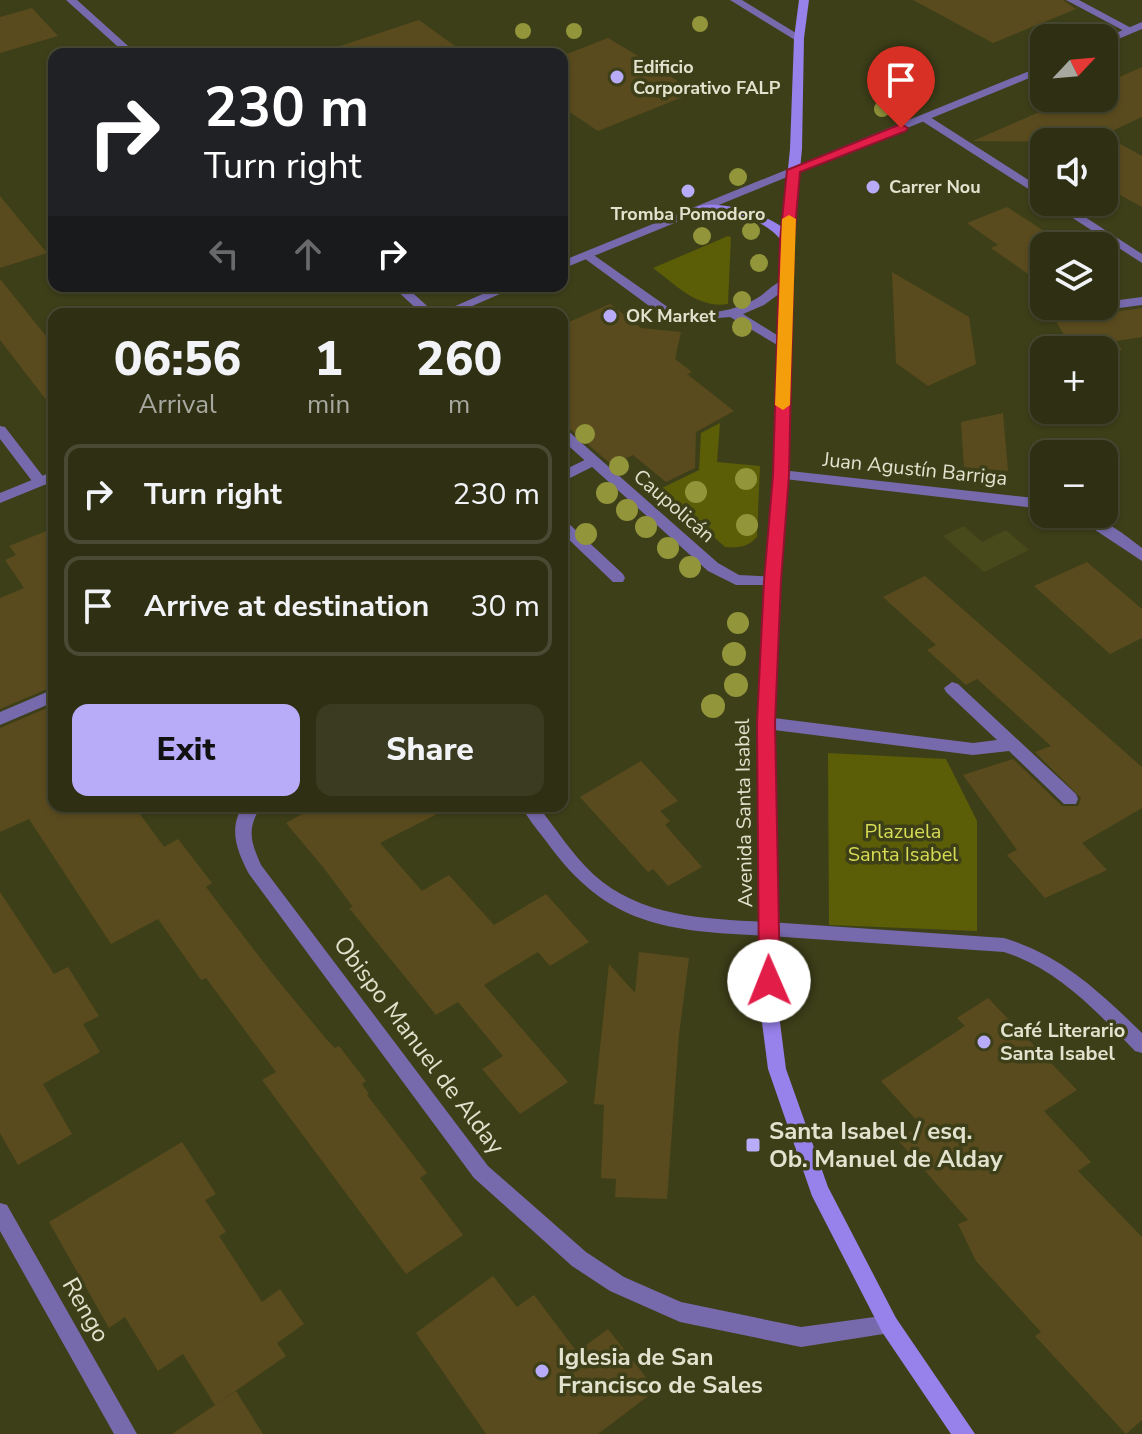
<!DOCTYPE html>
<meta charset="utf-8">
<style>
:root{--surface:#2e2f13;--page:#3a3b21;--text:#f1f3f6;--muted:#a7a9a0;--line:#494a33;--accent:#b8abf7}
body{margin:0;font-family:"Nunito Sans",sans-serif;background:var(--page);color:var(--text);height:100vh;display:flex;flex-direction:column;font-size:30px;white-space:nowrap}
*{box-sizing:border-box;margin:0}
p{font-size:26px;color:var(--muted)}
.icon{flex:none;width:44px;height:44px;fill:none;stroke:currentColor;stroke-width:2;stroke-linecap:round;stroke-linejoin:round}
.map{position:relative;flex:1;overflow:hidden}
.details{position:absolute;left:48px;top:308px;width:520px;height:504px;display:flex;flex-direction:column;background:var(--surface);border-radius:16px;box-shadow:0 2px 6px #0004,0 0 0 2px var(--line)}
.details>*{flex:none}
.guide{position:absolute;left:48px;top:48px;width:520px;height:244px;border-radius:16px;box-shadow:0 2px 6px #0004,0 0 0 2px var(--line);background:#202124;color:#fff;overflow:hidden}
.needle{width:52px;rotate:64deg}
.tools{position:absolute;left:1030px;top:24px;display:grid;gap:16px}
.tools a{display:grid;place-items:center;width:88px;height:88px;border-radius:16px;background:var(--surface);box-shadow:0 2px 6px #0004,0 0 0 2px var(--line);font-size:40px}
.pin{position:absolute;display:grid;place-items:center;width:68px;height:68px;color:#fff;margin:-82px -34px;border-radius:50% 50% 50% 0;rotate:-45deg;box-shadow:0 0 8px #0007}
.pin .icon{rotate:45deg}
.me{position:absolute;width:88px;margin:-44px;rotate:359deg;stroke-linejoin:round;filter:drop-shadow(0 0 6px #0008)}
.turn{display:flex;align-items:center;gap:28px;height:168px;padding:0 24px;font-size:36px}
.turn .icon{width:104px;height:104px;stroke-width:2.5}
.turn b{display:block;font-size:56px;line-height:68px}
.lanes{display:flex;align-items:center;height:76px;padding:0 24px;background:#0003;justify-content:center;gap:40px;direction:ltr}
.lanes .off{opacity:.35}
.eta{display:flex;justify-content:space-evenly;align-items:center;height:136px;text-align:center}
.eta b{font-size:48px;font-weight:800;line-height:56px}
.action{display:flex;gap:16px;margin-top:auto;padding:16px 24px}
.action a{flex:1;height:92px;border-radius:16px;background:var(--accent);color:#111;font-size:32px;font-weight:800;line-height:92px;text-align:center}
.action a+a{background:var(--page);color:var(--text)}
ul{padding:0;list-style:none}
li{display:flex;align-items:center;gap:24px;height:100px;margin:0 16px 12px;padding:0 8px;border:4px solid var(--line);border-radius:16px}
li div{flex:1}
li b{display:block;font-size:30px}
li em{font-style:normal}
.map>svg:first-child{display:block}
.built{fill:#484a1b}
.green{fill:#5b5d07}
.building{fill:#5a4b1e}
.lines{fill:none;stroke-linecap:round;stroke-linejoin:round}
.service{fill:#766aac;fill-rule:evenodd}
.minor{fill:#766aac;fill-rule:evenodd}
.tertiary{fill:#766aac;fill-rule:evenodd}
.secondary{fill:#9781ea;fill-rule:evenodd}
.tree{fill:#92953a}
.route{fill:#e11d48;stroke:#92132f;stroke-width:2}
.slow{fill:#f59e0b}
.poi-dot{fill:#b8abf7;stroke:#3d3f19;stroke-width:3}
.labels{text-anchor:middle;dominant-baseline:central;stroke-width:7;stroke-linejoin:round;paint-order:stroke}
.far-poi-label{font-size:18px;font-weight:bold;fill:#e1e3ce;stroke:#3d3f19;text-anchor:start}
.street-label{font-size:20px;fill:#e1e3ce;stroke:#3d3f19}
.park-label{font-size:20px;fill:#d7dc55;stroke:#3d3f19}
.poi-label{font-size:20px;font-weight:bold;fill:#e1e3ce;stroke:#3d3f19;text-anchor:start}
.near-street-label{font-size:24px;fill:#e1e3ce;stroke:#3d3f19}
.near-poi-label{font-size:24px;font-weight:bold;fill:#e1e3ce;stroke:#3d3f19;text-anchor:start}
</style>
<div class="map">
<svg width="1142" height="1434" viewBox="0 0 1142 1434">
<rect width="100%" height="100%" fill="#3d3f19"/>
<path class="built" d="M964,526l18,16 24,-12 23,20 -45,22 -41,-36z"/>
<path class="green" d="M728,236l3,1 -3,67c-30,5 -52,-19 -75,-36z
M720,423l-3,39 43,4 -3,71c-9,10 -18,11 -32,10l-65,-58 39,-19 2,-37z
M828,753l118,6 31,62v110l-148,-6z"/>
<path class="building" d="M913,0h150l13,9 -83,34z
M32,8l26,28 -58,17v-36z
M419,20l47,34h-131l-1,-6z
M608,38l30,18 57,36 -97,39 -36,-24v-51z
M1142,67v50l-54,25 -115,-1 98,-43h33v-14z
M1104,135l38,21v51l-38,-21z
M0,196l47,57 -47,15z
M1007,207l37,24v54l-53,-37 7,-3 -31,-22z
M892,272l77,45 7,47 -48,22 -32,-23z
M0,279l54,67v64l-54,-70z
M610,304l31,24 40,4 -6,27 17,13 -5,2 47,37 -38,21 -1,36 -29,14 -33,-27 -21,10 -43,-37 -7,-2v-101z
M1047,306h48l9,7 38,-5v29l-26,4 6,9h-49z
M1003,413l5,58 -44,-4 -3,-45z
M54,528v158l-54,23v-111l24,-10 -19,-28 11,-5 -7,-9z
M1087,562l55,47v29l-32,16 -76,-68z
M925,576l217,191v41l-60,35 25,27 -62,28 -38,-43 10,-5 -54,-75 50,-16 49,47h16l3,-8 -46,-46 16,-6 -74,-67 -11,6 -39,-35 9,-5 -53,-48z
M54,705v101h80l30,41 14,-8 34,44 -6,4 65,85 56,68 8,8 4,-2 27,35 -4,3 7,10 -2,1 60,78 -7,5 43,57 -57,39 -144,-194 14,-8 -70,-94 -5,2 -43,-61 -47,25 -82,-125 -29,13v-104z
M641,761l37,40 -18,10 10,10 -5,4 37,42 -34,19 -15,-17 -5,3 -68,-75z
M316,806h137l-73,37 42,48 27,-16 45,50 52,-31 43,48 -39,24 -12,-14 -54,33 84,97 -48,32 -38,-45 21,-13 -45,-54 -22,13 -87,-107 4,-1 -30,-40 -37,-44z
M0,892l54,82 14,-7 31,49 -16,8 17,28 -57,32 29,50 -54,31 -18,-32z
M639,952l50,6 -10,76 -12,165 -52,-2 1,-18 -15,-1 3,-73 -10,-1 15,-140 26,29z
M988,998l89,92 -33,21 47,51 -13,9 64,66v183l-16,14 -91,-98 6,-4 -65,-71 -18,-37 10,-4 -70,-80 23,-15 -40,-44 84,-55 -8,-8z
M182,1142l34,52 -11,6 21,32 -7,4 43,66 18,-13 24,35 -27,19 9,13 -71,49 -32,-51 -25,17 -33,-54 -16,11 -60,-106z
M493,1276l24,31 17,-12 43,57 31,-23 48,61 -58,44h-112l-70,-101z
M236,1391l27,43h-91z"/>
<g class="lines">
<path class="service" d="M588,251l91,64c28,-2 55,-2 80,-18 10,-7 20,-19 32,-18v6l-27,20 -21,9 47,29 -6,4 -5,-1 -49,-29 -59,5 -87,-64 -2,-3z
M593,456l5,2 2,3 -2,3 -36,18v-11z
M562,520l5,2 56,52 2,4 -2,4h-10l-51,-49z
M952,682l6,2 118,110 2,5 -2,5h-12l-55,-53 -36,4 -207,-26 -8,-6 8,-6 207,26 24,-3 -51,-48 -2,-4z
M769,922l235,16c57,17 96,54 138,95v20l-7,-2c-38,-39 -77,-82 -131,-99l-235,-16 -6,-2 -3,-5 3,-5z"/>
<path class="minor" d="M66,0h11l60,54h-11z
M730,0h12l62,38 -9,2z
M1066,0h13l56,30 -9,2z
M922,117h8l114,73v9l-122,-78z
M1048,202h14l80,52v9z
M392,286h13l31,28h-14z
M1142,297v8l-38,5 -6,-4h6v-4z
M0,426l5,1 40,52 2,3 -2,3h-10l-35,-46z
M562,429l5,1 151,133 21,12 38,2 2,4 -2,4h-41l-28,-14 -146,-131z
M781,470l263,29v10l-268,-31 -2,-3z
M1071,514c28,0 49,17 71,34v13z
M54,689v13l-54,23v-13z
M243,806h18c-14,23 -11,34 0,59l227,301 98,86 38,25 57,25 120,25 88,-12 7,3 3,7 -3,7 -95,15 -121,-25 -70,-31 -38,-25 -98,-88 -225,-304c-12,-23 -21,-45 -6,-68z
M521,806h17c18,23 34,48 55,68 48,44 115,45 176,48l6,2 3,5 -3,5 -6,2c-100,-5 -161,-8 -223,-95 -9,-11 -18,-23 -25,-35z
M0,1203l7,2 130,229h-23l-114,-203z"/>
<path class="tertiary" d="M1142,22v7l-38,16v-7z
M1044,65v7l-482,197v-8z
M501,286h17l-64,28h-17z
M54,471v10l-54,22v-10z"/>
<path class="secondary" d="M799,0h10l-5,38 -2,111 -9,91 -5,235 -9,106 -5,142 4,284 8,62 42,118 68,131 79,116h-24l-69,-102 -70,-136 -44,-127 -8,-62 -2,-284 7,-142 9,-106 7,-235c-17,-20 -40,-26 -66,-27 -9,0 -17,2 -25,-3 21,-14 73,3 92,17l8,-78 4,-111z"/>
</g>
<g class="tree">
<circle cx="700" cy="24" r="8"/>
<circle cx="523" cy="31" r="8"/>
<circle cx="574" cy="31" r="8"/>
<circle cx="882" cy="76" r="8"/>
<circle cx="882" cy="109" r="8"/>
<circle cx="738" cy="177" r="9"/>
<circle cx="751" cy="231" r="9"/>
<circle cx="702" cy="236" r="9"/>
<circle cx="759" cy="263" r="9"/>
<circle cx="742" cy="300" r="9"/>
<circle cx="742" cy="327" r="10"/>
<circle cx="585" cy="434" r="10"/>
<circle cx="619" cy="466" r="10"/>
<circle cx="746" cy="479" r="11"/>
<circle cx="696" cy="492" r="11"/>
<circle cx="607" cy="493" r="11"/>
<circle cx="627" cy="510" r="11"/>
<circle cx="747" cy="525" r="11"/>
<circle cx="646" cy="527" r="11"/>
<circle cx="586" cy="534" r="11"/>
<circle cx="668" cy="548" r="11"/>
<circle cx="690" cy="567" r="11"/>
<circle cx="738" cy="623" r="11"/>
<circle cx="734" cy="654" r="12"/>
<circle cx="736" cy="685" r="12"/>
<circle cx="713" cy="706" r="12"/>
</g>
<path class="route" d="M901,124l7,4 -2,3 -106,41 -6,68 -5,235 -8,106 -6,142 5,258 -4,6 -7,3 -7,-3 -3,-6 -2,-258 7,-142 9,-106 7,-235 7,-70z"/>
<path class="slow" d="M789,215l7,4 -6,186 -7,5 -8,-5 7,-186z"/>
<g class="poi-dot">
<circle cx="617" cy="77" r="8"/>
<circle cx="873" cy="187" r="8"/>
<circle cx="688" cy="191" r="8"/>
<circle cx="610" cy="316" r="8"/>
<circle cx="984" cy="1042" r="8"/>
<rect x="745" y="1137" width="16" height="16" rx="4"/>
<circle cx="542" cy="1371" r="8"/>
</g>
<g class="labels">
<g class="far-poi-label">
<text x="633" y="67">Edificio<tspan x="633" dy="21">Corporativo FALP</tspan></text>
<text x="889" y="187">Carrer Nou</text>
<text x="688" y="214" text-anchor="middle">Tromba Pomodoro</text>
<text x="626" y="316">OK Market</text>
</g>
<g class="street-label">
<text transform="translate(915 469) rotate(6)">Juan Agustín Barriga</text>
<text transform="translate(674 506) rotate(41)">Caupolicán</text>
<text transform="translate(744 813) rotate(-91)">Avenida Santa Isabel</text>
</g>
<g class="park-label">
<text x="903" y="831">Plazuela<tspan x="903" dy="23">Santa Isabel</tspan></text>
</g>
<g class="poi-label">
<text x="1000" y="1030">Café Literario<tspan x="1000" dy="23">Santa Isabel</tspan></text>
</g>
<g class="near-street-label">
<text transform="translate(419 1045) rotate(53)">Obispo Manuel de Alday</text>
<text transform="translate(86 1310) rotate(60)">Rengo</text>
</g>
<g class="near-poi-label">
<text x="769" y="1131">Santa Isabel / esq.<tspan x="769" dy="28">Ob. Manuel de Alday</tspan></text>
<text x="558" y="1357">Iglesia de San<tspan x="558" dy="28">Francisco de Sales</tspan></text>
</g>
</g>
</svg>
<div class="tools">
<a><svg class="needle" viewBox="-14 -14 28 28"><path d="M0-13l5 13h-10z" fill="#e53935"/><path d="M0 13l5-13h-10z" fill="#a7a9a0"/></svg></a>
<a><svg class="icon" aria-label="sound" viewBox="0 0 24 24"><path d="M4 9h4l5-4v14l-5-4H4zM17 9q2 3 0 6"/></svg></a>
<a><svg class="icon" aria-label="layers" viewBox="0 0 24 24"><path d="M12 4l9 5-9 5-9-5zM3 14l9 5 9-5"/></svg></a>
<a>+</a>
<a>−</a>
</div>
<div class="pin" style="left:901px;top:128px;background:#d93025"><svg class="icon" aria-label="arrive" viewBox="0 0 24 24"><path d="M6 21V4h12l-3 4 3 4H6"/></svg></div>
<svg class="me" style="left:769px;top:981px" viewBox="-20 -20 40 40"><circle r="19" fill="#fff"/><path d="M0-13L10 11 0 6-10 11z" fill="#e11d48"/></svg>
<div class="guide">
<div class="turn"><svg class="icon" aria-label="right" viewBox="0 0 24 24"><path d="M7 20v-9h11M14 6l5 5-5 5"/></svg><div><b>230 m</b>Turn right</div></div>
<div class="lanes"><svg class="icon off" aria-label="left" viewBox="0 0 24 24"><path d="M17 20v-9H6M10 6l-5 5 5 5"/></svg><svg class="icon off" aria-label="ahead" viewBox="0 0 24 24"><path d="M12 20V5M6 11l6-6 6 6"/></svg><svg class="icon" aria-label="right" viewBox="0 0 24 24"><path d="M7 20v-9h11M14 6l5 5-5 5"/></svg></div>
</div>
<section class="details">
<div class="eta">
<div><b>06:56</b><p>Arrival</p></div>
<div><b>1</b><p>min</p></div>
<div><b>260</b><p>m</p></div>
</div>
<ul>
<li><svg class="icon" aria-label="right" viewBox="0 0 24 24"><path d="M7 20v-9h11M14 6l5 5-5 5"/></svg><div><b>Turn right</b></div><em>230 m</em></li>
<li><svg class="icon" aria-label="arrive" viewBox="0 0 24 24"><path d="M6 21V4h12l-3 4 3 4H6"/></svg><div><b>Arrive at destination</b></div><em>30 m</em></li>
</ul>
<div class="action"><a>Exit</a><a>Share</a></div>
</section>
</div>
